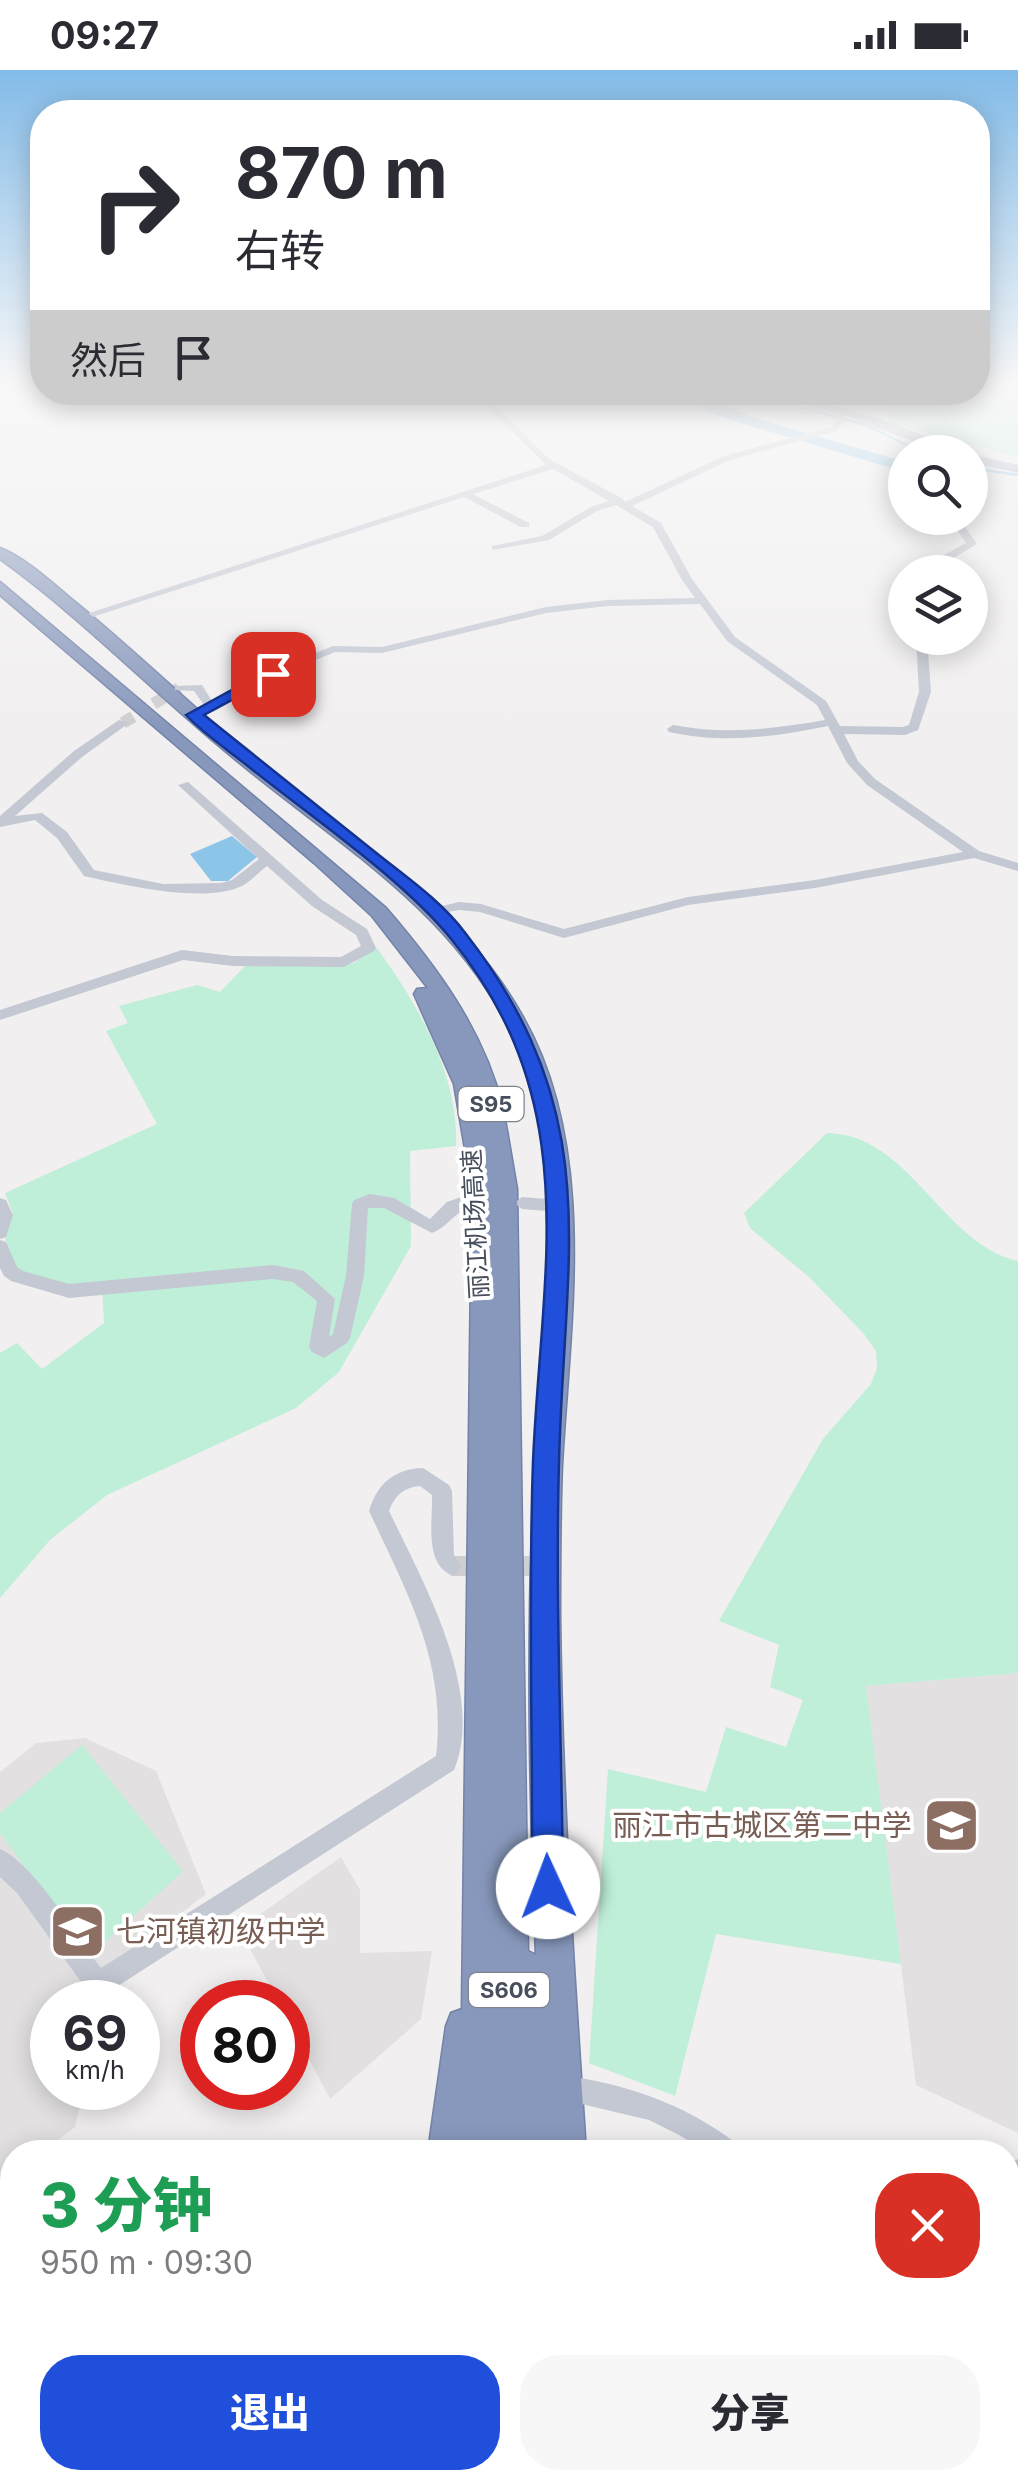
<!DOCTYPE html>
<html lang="zh">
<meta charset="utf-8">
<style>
:root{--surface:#fff;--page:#f7f7f7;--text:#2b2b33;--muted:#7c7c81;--accent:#1f4fdb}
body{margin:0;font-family:Inter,"Noto Sans SC",sans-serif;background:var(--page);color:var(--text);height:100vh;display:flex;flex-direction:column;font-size:38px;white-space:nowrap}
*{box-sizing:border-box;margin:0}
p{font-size:32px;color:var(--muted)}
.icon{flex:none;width:55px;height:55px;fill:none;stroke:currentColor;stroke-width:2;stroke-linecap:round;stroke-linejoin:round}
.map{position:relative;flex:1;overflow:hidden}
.side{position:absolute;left:0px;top:2070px;width:1020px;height:350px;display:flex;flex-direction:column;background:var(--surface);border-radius:40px 40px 0 0;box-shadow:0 5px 25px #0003}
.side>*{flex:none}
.banner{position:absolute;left:30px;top:30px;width:960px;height:305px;border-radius:40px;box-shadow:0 5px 25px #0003;background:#fff;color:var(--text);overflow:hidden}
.controls{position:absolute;left:888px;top:365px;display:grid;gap:20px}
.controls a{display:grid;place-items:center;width:100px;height:100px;border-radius:50%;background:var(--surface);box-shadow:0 5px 25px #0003;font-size:50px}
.speed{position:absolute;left:30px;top:1910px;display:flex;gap:20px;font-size:50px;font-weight:700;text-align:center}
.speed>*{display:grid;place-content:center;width:130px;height:130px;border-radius:50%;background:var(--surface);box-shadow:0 5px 25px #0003;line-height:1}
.speed small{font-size:25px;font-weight:400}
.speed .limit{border:15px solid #d22;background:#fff;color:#111}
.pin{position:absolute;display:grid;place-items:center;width:85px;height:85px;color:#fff;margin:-42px;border-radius:20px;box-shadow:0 5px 15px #0006}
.me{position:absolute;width:110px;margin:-55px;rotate:358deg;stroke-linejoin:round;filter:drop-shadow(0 0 8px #0008)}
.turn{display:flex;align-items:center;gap:35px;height:210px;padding:0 40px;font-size:45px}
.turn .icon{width:130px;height:130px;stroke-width:2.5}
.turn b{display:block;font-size:70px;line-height:85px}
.then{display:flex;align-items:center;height:95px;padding:0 40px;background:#0003;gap:20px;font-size:38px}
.round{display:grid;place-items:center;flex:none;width:105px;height:105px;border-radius:40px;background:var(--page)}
.overview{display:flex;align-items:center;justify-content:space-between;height:170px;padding:0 40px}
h1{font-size:60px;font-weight:800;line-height:75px;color:#1e9e55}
.button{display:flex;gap:20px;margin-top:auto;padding:20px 40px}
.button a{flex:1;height:115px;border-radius:40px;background:var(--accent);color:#fff;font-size:40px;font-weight:800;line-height:115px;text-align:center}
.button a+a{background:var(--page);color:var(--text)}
.status{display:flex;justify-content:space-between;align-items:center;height:70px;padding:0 50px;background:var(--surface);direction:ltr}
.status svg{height:28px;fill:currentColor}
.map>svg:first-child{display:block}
.education{fill:#e2e0e1}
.green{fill:#bfeed9}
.water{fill:#8dc5e9}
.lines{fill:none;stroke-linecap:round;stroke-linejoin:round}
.stream{stroke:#8dc5e9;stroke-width:2.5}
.minor-tunnel-far1{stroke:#cfcfd2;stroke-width:12;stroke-dasharray:12 6;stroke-linecap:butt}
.minor-tunnel{stroke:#cfcfd2;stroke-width:20;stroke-dasharray:20 10;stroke-linecap:butt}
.highway-casing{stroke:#7383a8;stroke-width:3}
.minor{fill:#c3c8d3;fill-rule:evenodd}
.major{fill:#afb9cd;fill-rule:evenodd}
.highway{fill:#8898bc;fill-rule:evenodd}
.route{fill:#1f4fdb;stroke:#14338e;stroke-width:2.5}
.labels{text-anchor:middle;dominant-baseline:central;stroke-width:8;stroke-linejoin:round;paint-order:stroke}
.shield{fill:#fff;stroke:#7e838d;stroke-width:2.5}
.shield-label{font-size:22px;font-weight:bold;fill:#474e5c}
.street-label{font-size:25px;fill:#474e5c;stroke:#fff}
.near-education-label{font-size:30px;fill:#785e54;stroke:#fff;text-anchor:end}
</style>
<div class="status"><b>09:27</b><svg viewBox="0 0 49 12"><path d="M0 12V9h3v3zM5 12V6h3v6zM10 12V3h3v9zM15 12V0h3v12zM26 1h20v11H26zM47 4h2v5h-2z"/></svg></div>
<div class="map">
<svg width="1018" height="2420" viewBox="0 0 1018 2420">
<rect width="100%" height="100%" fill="#f1efef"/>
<path class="education" d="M1018,1603v460l-102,-48 -50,-399z
M85,1668l71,33 50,123 -129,99 7,9h-32v86h32l-9,39 -33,25h-30v24l-12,10v-414l36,-29z
M341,1787l19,33v63l72,-2 -11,68 -91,80 -42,-80v-17h-9l-40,-73z"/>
<path class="green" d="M978,319h40v68l-129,-34 -6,-18 -24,-12z
M376,877c41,56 83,127 80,199l-46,5 1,95 -72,126 -43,36 -189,87 -57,45 -50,58v-245l17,-10 25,26 62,-46 -2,-37c-23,0 -70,4 -86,-17 -7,-10 -9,-27 -13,-38l10,-18 -8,-20 152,-69 -51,-93 22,-8 -9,-17 78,-21 23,7 29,-30 90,3 15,-2z
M827,1063c83,1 115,111 191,128v412l-152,13 35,278 -185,-30 -41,162 -86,-33 19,-294 98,23 20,-65 60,20 17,-47 -33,-13 9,-42 -60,-24 104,-182 48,-55 6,-16 -1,-17 -12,-17 -55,-57 -59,-49 -6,-15z
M82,1675l101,126 -93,85 -90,-123v-20z
M1018,2379v41h-160l1,-4 -15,-8h164v-16z"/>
<path class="water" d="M673,323h21l58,24 153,45v10l-181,-54z
M232,766l25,21 -29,24h-17l-21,-27z"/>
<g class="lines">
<path class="stream" d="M803,338l63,17 55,27
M970,398l48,7"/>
<path class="minor-tunnel-far1" d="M123,653l56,-35"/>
<path class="minor-tunnel" d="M451,1496h78"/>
<defs>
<path id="highway" d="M0,478c27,11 52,35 75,54 55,45 107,95 161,141 102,86 220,154 287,274 75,132 47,304 39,448 -2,49 -2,99 -2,149 2,180 14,359 26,538h-158l18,-126 5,-13 11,-4 10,-819 -18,-106 -40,-90 3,-5 11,-1 -56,-72 -58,-53 -314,-268v-13l386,326c50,58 97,121 116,197 6,28 10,56 15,84l11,762 8,4c-6,-141 -9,-284 -4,-425 5,-165 50,-355 -27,-509 -59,-116 -179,-185 -275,-266 -78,-64 -148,-137 -230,-196z
M373,2408h42l-2,12h-42z
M455,2408h79v12h-79z
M552,2408h73l2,12h-73z"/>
</defs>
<use href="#highway" class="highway-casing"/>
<path class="minor" d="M473,322h9l67,67 74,40 2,3 99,-46 107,-29 5,-5 -1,-10 7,-2 2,12 -7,9 -107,29 -98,46 29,17 31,56 43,58 91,64 14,25 63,1 6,-2 10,-33 -3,-54h11l4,54 -13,38 -13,5 -61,-1 14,27 17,18 104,72 39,12v8l-44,-13 -159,30 -127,17 -124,33 -84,-26 -21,-2 -29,5v-6l29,-7 22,2 83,25 124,-32 127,-17 148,-28 -96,-67 -20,-22 -19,-37c-55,11 -104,18 -159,6l-2,-3 6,-4c52,10 100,4 152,-5l-8,-15 -90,-64 -27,-37 -92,2 -62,7 -164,40 -47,-1 -58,24 -62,35 -21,8 -6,-4 16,-10 -10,-14 -19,-1v-4l27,-1 10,16 57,-29 64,-26 49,1 164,-40 62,-7 87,-2 -13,-18 -29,-53 -37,-22 -19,6 -48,29 -57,10v-4l50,-10 49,-29 18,-6 -56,-32 -80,25 56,29v4h-8l-57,-30 -378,122 -9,-2 469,-152z
M949,448h10l18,26 -37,22 -3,6h-10l4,-10 35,-19z
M119,650l10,3 -47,34 -67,59 27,-3 25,19 27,38 69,14 58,-1 11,-3 27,-21 -81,-74 10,-3 134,118 45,29 9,19 -2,3 -30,16 -111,-1 -50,-6 -183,60v-10l182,-60 51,6 108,1 20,-11 -5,-11 -44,-29 -45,-40c-8,6 -16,15 -25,20 -37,18 -118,-1 -158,-10l-27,-38 -22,-18 -35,7v-11l74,-65z
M370,1124l24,4 36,21 17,-17 20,-7 8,6 -2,4c-20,8 -25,22 -41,28l-48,-25h-16l-4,68 -14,62 -3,5 -23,15 -12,-6 -3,-5 8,-46 -24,-19 -20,-3 -204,19 -58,-17 -7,-5 -4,-8v-28l6,2 11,25 6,4 46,13 204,-19 31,6 31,28 -6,38 4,-3 13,-58 6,-72 2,-4z
M522,1127l38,3 8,6 -8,6 -38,-3 -8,-6z
M0,1128l6,2 7,15 -7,22 -6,2z
M423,1398l26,17 3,6 2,64 7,11 -3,7 -7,2c-27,-12 -18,-55 -19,-80l-12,-9c-16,1 -26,10 -31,25 33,69 97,181 65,259l-347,223 -9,3 -9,-3 -72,-100 -17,-16v-28c33,14 78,88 101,119l335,-212c11,-94 -29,-163 -67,-245 8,-27 25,-42 54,-43z
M561,2005c65,9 122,28 175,68l4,9h-34l-27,-17 -30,-15 -97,-23 -4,-9 4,-9z
M1018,2089v31l-10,4v-30z
M1008,2238h10v28h-10z
M638,2408h32l6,12h-32z"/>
<path class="major" d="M762,322c41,0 160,37 194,60h-15l-89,-34z
M970,384l48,11v8l-48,-11z"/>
<use href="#highway" class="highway"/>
</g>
<linearGradient id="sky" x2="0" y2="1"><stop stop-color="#83bbe8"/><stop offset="0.48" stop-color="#f9f8f8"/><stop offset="1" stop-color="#f9f8f8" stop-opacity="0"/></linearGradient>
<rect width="1018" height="658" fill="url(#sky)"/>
<path class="route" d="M268,600l12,4 -76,41c56,45 111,89 166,133 32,26 71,52 96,86 141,182 98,318 93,528 -4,141 3,283 4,425l-4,11 -11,4 -11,-4 -5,-11c1,-141 -4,-284 1,-425 8,-192 53,-357 -81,-522 -49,-61 -145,-126 -208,-177 -19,-15 -41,-30 -58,-48z"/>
<defs>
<symbol id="school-square" viewBox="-11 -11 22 22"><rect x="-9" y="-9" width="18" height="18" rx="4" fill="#8d6e63" stroke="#fff"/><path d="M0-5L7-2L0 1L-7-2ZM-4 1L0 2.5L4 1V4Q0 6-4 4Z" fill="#fff"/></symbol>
</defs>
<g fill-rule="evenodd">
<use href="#school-square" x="920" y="1724" width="63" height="63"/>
<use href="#school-square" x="46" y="1830" width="63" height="63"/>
</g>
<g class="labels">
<g class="shield">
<rect x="458.5" y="1017" width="65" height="34" rx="8"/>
<rect x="469" y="1903" width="80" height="34" rx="8"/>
</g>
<g class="shield-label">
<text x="491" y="1034">S95</text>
<text x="509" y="1920">S606</text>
</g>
<g class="street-label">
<text transform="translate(475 1154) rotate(-93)">丽江机场高速</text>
</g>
<g class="near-education-label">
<text x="912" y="1755">丽江市古城区第二中学</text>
<text x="116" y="1861" text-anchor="start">七河镇初级中学</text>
</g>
</g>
</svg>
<div class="controls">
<a><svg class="icon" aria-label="search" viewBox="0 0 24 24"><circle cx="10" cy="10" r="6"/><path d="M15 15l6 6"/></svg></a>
<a><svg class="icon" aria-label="layers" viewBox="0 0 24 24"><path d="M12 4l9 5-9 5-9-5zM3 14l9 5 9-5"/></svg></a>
</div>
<div class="speed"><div>69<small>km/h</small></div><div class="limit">80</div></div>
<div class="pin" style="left:273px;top:604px;background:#d93025"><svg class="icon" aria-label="arrive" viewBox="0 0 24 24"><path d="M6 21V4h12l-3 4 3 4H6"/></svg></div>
<svg class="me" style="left:548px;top:1817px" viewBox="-20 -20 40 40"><circle r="19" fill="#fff"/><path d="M0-13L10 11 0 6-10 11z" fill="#1f4fdb"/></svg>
<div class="banner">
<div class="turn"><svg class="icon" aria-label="right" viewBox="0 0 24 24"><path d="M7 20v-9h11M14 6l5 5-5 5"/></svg><div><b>870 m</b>右转</div></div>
<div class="then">然后<svg class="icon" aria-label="arrive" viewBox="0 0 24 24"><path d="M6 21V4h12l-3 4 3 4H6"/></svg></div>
</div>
<section class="side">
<div class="overview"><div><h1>3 分钟</h1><p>950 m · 09:30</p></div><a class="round" style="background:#d93025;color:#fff"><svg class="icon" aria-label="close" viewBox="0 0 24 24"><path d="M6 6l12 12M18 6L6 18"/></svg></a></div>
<div class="button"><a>退出</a><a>分享</a></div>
</section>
</div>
